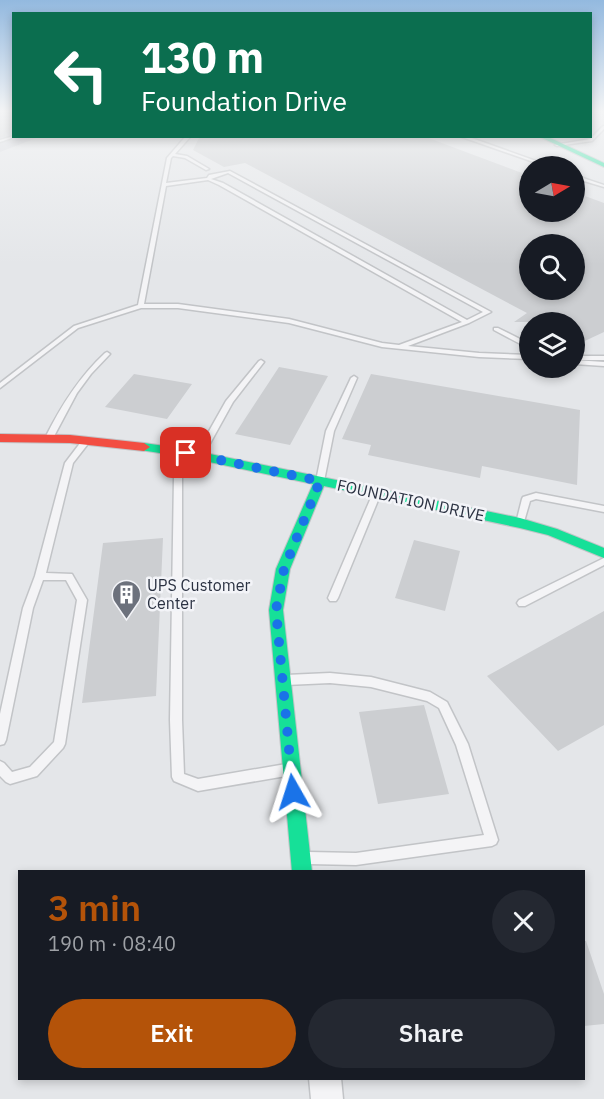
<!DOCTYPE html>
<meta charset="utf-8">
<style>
:root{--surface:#171b24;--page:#242831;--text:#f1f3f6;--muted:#9ea1a6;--accent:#b45309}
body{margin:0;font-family:"IBM Plex Sans",sans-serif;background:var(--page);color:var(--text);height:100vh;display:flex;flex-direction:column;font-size:22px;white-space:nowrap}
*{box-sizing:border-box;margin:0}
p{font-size:20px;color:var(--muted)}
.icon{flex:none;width:33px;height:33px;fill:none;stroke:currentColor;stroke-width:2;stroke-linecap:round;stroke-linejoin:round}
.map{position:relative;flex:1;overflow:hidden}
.details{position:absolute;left:18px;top:870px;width:567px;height:210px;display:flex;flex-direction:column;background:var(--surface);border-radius:0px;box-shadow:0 3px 9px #0003}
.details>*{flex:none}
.banner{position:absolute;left:12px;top:12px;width:580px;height:126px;border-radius:0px;box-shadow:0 3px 9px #0003;background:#0b6e4f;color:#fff;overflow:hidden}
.needle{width:39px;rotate:80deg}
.tools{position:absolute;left:519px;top:156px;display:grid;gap:12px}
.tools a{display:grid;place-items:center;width:66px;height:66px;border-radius:50%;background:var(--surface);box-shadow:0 3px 9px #0003;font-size:30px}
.pin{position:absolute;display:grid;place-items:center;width:51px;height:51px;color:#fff;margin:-26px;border-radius:12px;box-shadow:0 3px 9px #0006}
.me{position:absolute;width:66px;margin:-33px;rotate:354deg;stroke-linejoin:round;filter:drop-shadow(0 0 4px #0008)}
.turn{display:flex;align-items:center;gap:21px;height:126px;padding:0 30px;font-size:27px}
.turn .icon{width:78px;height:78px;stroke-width:2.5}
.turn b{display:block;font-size:42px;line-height:51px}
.round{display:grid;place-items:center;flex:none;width:63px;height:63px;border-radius:32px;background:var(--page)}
.summary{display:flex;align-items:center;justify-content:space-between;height:102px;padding:0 30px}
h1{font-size:36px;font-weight:600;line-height:45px;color:var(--accent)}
.button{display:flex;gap:12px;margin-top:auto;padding:12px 30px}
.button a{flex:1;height:69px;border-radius:36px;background:var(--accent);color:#fff;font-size:24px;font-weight:600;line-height:69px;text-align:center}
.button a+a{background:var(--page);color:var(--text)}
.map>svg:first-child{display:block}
.built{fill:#d3d5dc}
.building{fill:#ccced1;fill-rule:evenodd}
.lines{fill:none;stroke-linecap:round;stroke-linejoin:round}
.lane-casing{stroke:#c2c4c7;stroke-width:3}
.street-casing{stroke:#c2c4c7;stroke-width:3}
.fast-casing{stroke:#c2c4c7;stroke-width:2}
.jam-casing{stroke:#c2c4c7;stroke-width:2}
.lane{fill:#f4f4f6;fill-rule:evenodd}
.street{fill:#f4f4f6;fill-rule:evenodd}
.fast{fill:#16e098;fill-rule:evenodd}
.jam{fill:#f24e42;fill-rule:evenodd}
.route{stroke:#1a73e8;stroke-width:10;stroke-dasharray:0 18}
.labels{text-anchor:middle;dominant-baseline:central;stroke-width:5;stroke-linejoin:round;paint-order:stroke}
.street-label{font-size:16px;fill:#2b3242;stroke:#f3f4f8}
.poi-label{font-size:16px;fill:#2b3242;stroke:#f3f4f8;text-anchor:start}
</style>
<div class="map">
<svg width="604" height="1099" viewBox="0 0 604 1099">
<rect width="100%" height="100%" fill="#e4e6e9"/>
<path class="built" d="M0,111h13l1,25 25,1 -39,15z"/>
<path class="building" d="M0,111h14v13l-9,12 -5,2z
M200,136h223l107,40v36h44v-20l30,11v129l-30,14v-24h-60l13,-9 -282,-150 -21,4 -31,-17zM530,244h44v46h-44z
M279,367l49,9 -38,69 -55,-11z
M134,374l58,10 -25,35 -62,-12z
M371,374l209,36 -3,75 -95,-19 -2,12 -112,-23 3,-10 -29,-6z
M163,538l-7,158 -74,7 21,-160z
M414,540l46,11 -15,60 -50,-13z
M604,611v114l-46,26 -71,-75z
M424,705l25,89 -71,10 -19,-92z
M584,941h2l18,53v30l-20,2z"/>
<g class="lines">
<defs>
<path id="lane" d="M603,126h1v3l-12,12 -35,5 -2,-1 35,-6z
M14,136h4l-18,6v-2z
M186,136h5l-16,18 12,2 22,13 -3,1 -21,-12 -12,-2 -2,2 -5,25 41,-5 2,-3 21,-4 261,141 -22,11 -61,23 71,7 51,2v4l-51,-2 -97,-10 -93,-24 -111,-15h-37l-63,20 -78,60v-5l74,-57 64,-21 29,-147zM228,173l255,139 -16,8 -244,-137 -12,-4zM208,180l11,5 243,137 -63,23 -17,-2 -93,-24 -111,-15h-34l22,-118z
M459,136h7l84,30h-5z
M574,175l30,10v2l-30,-9z
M494,328h4l32,16v5l-36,-19z
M107,352l3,2 -19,20 -14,19 -25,47h-6l-1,-2c16,-32 34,-61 60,-85z
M574,356h30v4h-30z
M261,360l3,2 -31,40 -31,56h-6l-1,-2 31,-55 33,-40z
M574,360l30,2v4l-30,-2z
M354,376l3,2 -23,53 -10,50 -4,3 -3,-1 -1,-2 10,-50 25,-53z
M84,438h3l4,2 -18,23 -27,110 26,1 15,26 -22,144 -2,4 -26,28 -27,8 -4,-2 -6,-6v-15l4,2 8,9 18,-5 24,-25 23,-142 -11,-20h-23l-10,28 -27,132 -2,4 -4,1v-31l23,-106 12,-32 30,-113z
M183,451h6l1,2 -8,24v243l2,54 14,5 88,-15 4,2 2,4 -2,4 -4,2 -88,15 -24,-10 -2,-4 -2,-57 4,-243z
M377,490l4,3 -43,105 -2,3h-6l-2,-3 45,-105z
M536,493l68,13v6l-68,-13 -6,2 -7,24h-6l-1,-2 6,-24 1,-2z
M604,558v7l-79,41h-6l-2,-3 2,-3z
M330,673l41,4 59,15 17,10 21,42 30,96 -2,4 -4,2 -136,19 -47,-1 -5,-1 -1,-5 1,-5 5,-1 47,1 128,-18 -28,-90 -17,-37 -12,-7 -56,-14 -41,-4 -44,2 -4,-2 -1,-3 1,-3 4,-2z"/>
<path id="street" d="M309,1078h32l2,21h-32z"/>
<path id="fast" d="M546,136l58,27v4l-66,-31z
M144,443l42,6 334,69 37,11 47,19v10l-56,-23 -28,-7 -196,-42 -34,83 -7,41 29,262h-20l-23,-262 7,-41 37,-85 -127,-27 -46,-7 -2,-3z"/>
<path id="jam" d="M0,434l70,1 74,8 6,4 -6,4 -74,-8 -70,-1z"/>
</defs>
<use href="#lane" class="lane-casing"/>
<use href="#street" class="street-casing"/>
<use href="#fast" class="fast-casing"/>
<use href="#jam" class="jam-casing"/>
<use href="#lane" class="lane"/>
<use href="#street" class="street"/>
<use href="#fast" class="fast"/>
<use href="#jam" class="jam"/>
</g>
<linearGradient id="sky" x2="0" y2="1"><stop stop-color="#93b9df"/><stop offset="0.42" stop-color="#f3f4f5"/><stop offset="1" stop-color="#f3f4f5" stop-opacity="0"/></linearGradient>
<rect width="604" height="265" fill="url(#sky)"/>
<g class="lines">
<path class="route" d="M186,453l134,28 -36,88 -8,41 17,182"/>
</g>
<defs>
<symbol id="building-pin" viewBox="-11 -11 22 30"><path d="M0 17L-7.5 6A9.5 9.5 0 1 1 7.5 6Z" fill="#6c717c" stroke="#f3f4f8"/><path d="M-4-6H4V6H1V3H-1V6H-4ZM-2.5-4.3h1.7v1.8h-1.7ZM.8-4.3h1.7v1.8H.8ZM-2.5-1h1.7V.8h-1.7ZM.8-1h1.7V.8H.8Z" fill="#fff"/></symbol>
</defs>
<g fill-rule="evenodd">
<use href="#building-pin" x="110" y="578" width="33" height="45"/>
</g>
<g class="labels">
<g class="street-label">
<text transform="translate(411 500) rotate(12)">FOUNDATION DRIVE</text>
</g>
<g class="poi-label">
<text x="147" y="585">UPS Customer<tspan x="147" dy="18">Center</tspan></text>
</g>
</g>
</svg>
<div class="tools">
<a><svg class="needle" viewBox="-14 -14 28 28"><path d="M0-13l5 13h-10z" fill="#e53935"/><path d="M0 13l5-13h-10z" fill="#9ea1a6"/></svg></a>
<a><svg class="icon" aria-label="search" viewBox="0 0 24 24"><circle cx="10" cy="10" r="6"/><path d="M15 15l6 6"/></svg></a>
<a><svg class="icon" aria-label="layers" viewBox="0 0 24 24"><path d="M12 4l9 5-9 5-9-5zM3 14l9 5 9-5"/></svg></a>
</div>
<div class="pin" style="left:186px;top:453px;background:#d93025"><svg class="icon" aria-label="arrive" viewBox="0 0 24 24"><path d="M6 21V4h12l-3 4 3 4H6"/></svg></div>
<svg class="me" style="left:293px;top:792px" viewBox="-20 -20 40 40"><path d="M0-17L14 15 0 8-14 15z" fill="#1a73e8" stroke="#fff" stroke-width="4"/></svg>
<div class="banner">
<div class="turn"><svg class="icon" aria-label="left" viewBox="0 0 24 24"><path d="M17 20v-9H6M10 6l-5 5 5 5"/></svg><div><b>130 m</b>Foundation Drive</div></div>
</div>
<section class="details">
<div class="summary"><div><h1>3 min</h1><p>190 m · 08:40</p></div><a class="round"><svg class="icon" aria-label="close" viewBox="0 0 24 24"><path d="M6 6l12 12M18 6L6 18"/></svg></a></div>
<div class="button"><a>Exit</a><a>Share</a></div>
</section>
</div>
